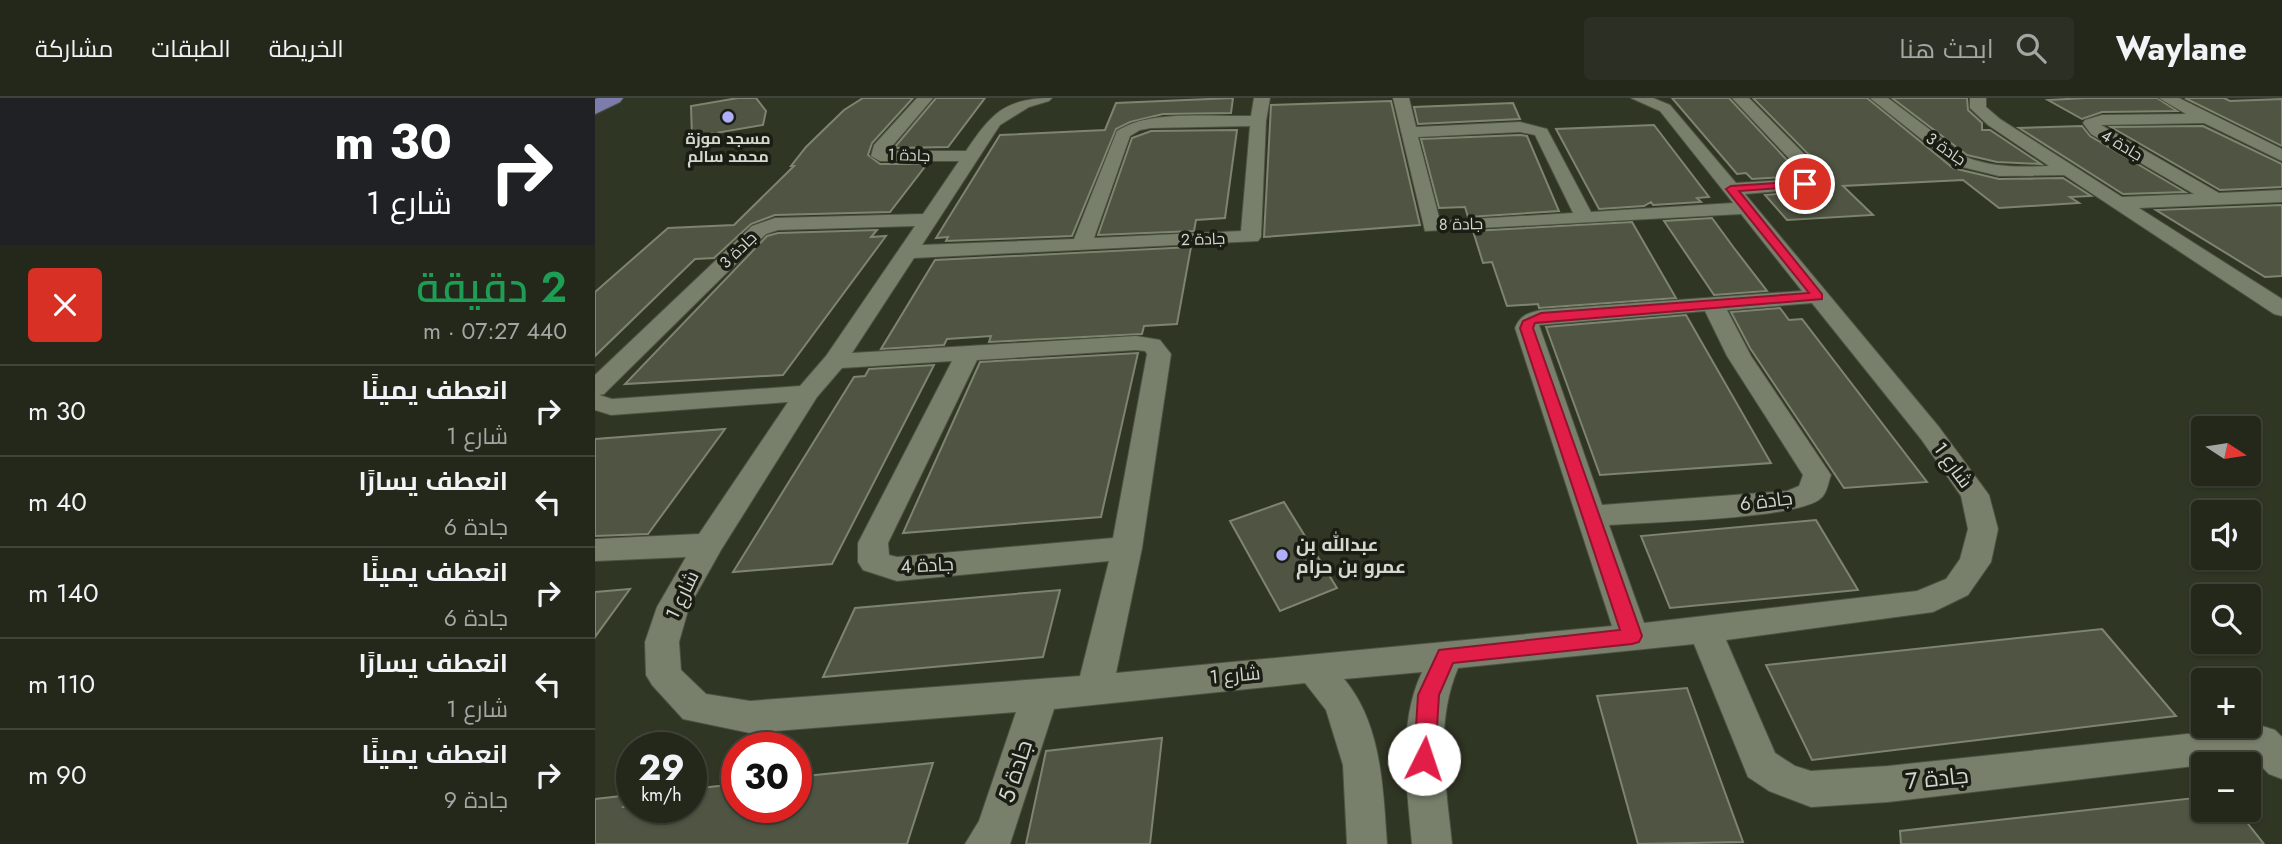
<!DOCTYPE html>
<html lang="ar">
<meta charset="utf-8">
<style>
:root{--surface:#24281b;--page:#2c3024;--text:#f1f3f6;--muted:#a3a6a3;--line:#41443a}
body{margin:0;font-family:Jost,Cairo,sans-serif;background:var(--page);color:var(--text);direction:rtl;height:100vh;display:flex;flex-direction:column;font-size:26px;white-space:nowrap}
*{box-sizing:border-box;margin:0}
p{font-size:23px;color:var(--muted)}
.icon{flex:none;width:38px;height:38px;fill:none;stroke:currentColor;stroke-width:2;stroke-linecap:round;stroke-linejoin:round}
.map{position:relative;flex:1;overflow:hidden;direction:ltr}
.side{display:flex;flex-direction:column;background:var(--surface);width:595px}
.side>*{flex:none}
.banner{background:#202124;color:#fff;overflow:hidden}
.needle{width:46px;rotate:102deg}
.controls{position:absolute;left:1596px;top:318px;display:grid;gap:14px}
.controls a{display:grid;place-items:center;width:70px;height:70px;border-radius:7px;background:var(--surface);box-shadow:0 2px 5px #0004,0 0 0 2px var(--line);font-size:35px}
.speed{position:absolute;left:21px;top:634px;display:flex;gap:14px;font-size:35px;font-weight:700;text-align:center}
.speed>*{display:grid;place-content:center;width:91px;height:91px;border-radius:50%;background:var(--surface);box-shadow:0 2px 5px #0004,0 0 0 2px var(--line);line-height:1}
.speed small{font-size:18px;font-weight:400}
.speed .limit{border:10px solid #d22;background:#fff;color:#111}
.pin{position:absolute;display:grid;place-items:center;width:60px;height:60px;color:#fff;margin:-30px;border:4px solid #fff;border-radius:50%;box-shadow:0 2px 7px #0007}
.me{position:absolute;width:77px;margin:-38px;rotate:4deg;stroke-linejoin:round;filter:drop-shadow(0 0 5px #0008)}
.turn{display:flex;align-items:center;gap:24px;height:147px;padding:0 28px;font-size:32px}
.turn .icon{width:91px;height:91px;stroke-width:2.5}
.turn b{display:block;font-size:49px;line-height:60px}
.round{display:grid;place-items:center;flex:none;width:74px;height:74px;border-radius:7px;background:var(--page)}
.summary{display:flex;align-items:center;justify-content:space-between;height:119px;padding:0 28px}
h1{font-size:42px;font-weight:600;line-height:52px;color:#1e9e55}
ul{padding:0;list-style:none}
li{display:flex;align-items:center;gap:21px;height:91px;padding:0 28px;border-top:2px solid var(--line)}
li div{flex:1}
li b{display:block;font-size:26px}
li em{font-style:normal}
header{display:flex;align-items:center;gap:42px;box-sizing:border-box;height:98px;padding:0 35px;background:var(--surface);border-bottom:2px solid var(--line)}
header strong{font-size:33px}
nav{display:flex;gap:38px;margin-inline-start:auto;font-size:24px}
.search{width:490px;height:63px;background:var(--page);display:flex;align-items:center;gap:18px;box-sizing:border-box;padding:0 24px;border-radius:7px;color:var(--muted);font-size:26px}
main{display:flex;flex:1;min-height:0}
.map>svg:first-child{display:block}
.building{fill:#4f5542;stroke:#7d846f;stroke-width:2}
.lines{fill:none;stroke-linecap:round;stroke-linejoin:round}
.street-casing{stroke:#4c5242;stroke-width:2}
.primary-casing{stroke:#4c5242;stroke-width:2}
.street{fill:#787f6b;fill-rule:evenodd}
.primary{fill:#7d7dac;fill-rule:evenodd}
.route{fill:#e11d48;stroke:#92132f;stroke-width:2}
.poi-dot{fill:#afaefa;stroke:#1a1d14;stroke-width:2.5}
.labels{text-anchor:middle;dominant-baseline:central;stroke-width:7;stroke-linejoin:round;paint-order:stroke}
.far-poi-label{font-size:16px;font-weight:bold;fill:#d3d7cc;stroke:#1a1d14}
.far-street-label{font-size:16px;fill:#d3d7cc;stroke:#1a1d14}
.street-label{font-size:19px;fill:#d3d7cc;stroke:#1a1d14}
.poi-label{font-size:19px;font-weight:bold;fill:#d3d7cc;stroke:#1a1d14;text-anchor:start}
.near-street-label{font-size:23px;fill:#d3d7cc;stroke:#1a1d14}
</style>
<header>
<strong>Waylane</strong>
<div class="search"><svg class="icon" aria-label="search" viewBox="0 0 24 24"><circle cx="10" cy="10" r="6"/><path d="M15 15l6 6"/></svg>ابحث هنا</div>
<nav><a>الخريطة</a><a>الطبقات</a><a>مشاركة</a></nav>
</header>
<main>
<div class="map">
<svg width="1687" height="746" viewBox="0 0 1687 746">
<rect width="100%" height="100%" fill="#303624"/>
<path class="building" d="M143,0h18l10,13 -3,14 -71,12 -1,-31z
M268,0h50l-41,45 -4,12 12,9h47l-37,48 -115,3 -24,9 -37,34 -19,1 -100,97v-64l73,-64 66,-3 60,-59h-3l15,-19 38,-37z
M341,0h49l-37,49 -54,1z
M638,0l-2,15 -68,1 -33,8 -14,7 -44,107 -126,5 2,-4 -12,1 64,-103 105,-5 11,-27z
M1077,0h57l70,75 -1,3 -46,3 -6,-6 -9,1z
M1158,0h114l86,70 46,11 64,-1 28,18 -21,1 9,6 -80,5 -36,-28 -120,6 30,29 -86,5 -22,-25 46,-4 11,-11 -2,-14z
M1297,0h75l1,12 14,13v7h8l51,34 -44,-2 -30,-7z
M1491,0h71l20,13 -75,1 -20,7 -34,-19z
M1590,0h39l6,3 52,-2v47z
M796,3l29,124 -156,12 7,-132z
M918,5l7,16 -102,5 -4,-17z
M1059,27l55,72 -12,1 4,4 -48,3 -2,-3 -7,4 -45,3 -43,-80z
M1487,28l8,10 95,56 -62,2 -104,-66z
M1608,28l79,38v23l-62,3 -109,-63z
M642,32l-12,88 -29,2 -2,11 -96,4 34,-97 19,-7z
M925,37l7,1 32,75 -91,6 -3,-10 -26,1 -18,-69z
M1687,107v71l-17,1 -109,-67z
M1117,120l22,30 33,43 -53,4 -50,-74z
M1037,124l44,76 -137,10 -1,-4 -31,2 -15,-44 -9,1 -10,-32z
M282,132l-6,7 15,-1 -103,139 -158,9 142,-148 11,-3z
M596,149l-14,77 -33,2 -2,8 -153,8 2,-6 -44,3 -3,6 -63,4 54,-89z
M1185,210l9,12 13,-1 125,163 -83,6 -94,-140 -19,-36z
M1091,217l85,148 -171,12 -54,-148z
M543,255l-37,164 -198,16 77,-171z
M339,267l-102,199 -99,8 121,-195 11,-1 4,-7z
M130,331l-77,105 -53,2v-97z
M689,404l53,86 -57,23 -50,-90z
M1221,422l42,70 -188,18 -29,-72z
M35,491l-35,48v-45z
M465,492l-17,67 -220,20 32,-69z
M1507,531l74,87 -364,44 -46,-95z
M1092,590l56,154 -105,2 -41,-148z
M567,640l-12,106h-124l20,-93z
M338,665l-26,81h-312v-45l35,-4 -7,12h68v-18l46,-5v23h59v-30z
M1608,699v13h34l27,34h-363l-1,-13z"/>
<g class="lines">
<defs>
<path id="street" d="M322,0h16l-45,53h78c25,-37 39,-53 86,-53l-3,3 -20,6 -29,18 -78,120 152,-6 43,-108c33,-22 95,-14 134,-15l3,-18h16l-4,23 -5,116 -3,4 -344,17 -62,95 284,-17 24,4 11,14 -29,194 -26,125 496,-47 -97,-298c5,-13 13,-15 26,-18l261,-19 -61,-77 -316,17 -32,-133h16l7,29 104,-5 27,7 44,83 142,-9 -73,-92 -29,-13h22l17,7 66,78 64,-4 2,-7 -70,-74h17l68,69 3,11 -9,10 -6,1 -60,5 194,233 50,68 9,34 -7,33 -23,33 -35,17 -207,28 49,113 20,13 16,5 77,-5 374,-40 13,4 7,7v42l-13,-5 -15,-15 -366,43 -77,5 -42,-16 -21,-14 -54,-133 -236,24c-24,57 -12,116 -6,176h-40c-5,-57 -15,-119 10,-172l-78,7c38,45 39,110 43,165h-40l-4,-79 -17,-55 -21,-27 -251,26 -44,135h-45l14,-23 37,-109 -266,21 -67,-14 -31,-34 -6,-10 -1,-33 12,-35 29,-50 -91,4v-22l104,-5 89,-132 -177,13 -16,-5v-35l157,-149 23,-8 148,-4 36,-53h-79l-9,-5 3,-11zM655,28l-9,105 -147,7 36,-102 10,-6 11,-2zM925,34l15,3 38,78 -133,8 -22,-84zM320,128l-89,130 -26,30 -188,13 -13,-4 5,-1 162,-160 12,-4zM1217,205l109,136 40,57 7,33 -8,30 -14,20 -29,12 -273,32 -35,-98c40,-3 186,-6 211,-26 7,-5 8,-16 11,-24l-80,-119 -24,-46zM1110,213l22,45 76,119 -4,11 -12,5 -185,14 -63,-180zM541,252l9,1 2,3 -34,184 -216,19 -8,-2 -1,-12 89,-183zM357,263l-94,182v19l5,8 34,11 212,-20 -29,115 -330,25 -44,-7 -25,-24 -2,-28 10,-35 32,-57 96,-153 25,-29z
M1275,0h18l78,59c27,11 55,10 83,9l-61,-41 -18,-17v-10h16v9l14,12 122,78 72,-3 -103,-60 -8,-11 2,-3 17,-5 84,-1 -27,-16h20l103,51v12l-78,-38 -103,2 118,68 63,-3v12l-143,6 143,91v17l-8,-2 -210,-139 -65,1 -45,-11z"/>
<path id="primary" d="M3,0h25l-3,4 -25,12v-15z"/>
</defs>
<use href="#street" class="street-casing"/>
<use href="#primary" class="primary-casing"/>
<use href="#street" class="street"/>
<use href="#primary" class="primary"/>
</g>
<path class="route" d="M1210,83l3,1v4l-69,5 83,103v5l-287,24 -2,5 109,308 -3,6 -7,2 -179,19 -14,32 -4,64 -3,6 -8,3 -7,-3 -3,-6 4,-64 21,-45 181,-20 -100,-302 3,-7 18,-8 268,-20 -83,-104 5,-3z"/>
<g class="poi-dot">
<circle cx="133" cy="19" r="7"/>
<circle cx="687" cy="457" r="7"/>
</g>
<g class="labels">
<g class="far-poi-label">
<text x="133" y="40">مسجد موزة<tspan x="133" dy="18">محمد سالم</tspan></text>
</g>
<g class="far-street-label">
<text transform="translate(1527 47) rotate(31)">جادة 4</text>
<text transform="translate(1351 51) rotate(35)">جادة 3</text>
<text transform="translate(314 57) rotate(2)">جادة 1</text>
<text transform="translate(866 126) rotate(-1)">جادة 8</text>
<text transform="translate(608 141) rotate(-2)">جادة 2</text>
<text transform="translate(143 152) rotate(-44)">جادة 3</text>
</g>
<g class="street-label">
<text transform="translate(1358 367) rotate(54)">شارع 1</text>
<text transform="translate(1171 403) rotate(-7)">جادة 6</text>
<text transform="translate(332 467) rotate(-3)">جادة 4</text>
<text transform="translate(87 497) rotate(-64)">شارع 1</text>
<text transform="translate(640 577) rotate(-5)">شارع 1</text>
</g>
<g class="poi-label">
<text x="701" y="446">عبدالله بن<tspan x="701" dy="22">عمرو بن حرام</tspan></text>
</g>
<g class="near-street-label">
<text transform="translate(420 673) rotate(-72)">جادة 5</text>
<text transform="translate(1342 680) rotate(-6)">جادة 7</text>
</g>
</g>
</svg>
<div class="controls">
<a><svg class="needle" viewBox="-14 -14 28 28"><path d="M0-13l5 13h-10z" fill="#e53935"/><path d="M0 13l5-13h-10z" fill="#a3a6a3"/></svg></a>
<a><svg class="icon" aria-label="sound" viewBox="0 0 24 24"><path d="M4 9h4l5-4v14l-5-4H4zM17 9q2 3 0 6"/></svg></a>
<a><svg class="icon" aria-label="search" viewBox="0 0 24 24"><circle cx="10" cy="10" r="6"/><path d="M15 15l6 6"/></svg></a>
<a>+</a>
<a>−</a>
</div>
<div class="speed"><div>29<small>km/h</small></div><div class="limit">30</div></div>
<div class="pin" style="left:1210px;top:86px;background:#d93025"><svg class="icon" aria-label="arrive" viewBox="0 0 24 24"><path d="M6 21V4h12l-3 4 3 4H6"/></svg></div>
<svg class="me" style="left:829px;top:661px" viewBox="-20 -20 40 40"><circle r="19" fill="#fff"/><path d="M0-13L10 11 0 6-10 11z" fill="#e11d48"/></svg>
</div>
<section class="side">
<div class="banner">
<div class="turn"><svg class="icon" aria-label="right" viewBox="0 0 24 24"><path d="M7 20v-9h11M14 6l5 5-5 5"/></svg><div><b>30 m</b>شارع 1</div></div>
</div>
<div class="summary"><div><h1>2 دقيقة</h1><p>440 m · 07:27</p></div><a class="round" style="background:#d93025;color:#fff"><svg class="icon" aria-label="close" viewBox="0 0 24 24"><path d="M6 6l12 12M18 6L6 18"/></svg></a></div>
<ul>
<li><svg class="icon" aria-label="right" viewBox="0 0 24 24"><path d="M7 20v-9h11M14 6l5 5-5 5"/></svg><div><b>انعطف يمينًا</b><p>شارع 1</p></div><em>30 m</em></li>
<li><svg class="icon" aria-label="left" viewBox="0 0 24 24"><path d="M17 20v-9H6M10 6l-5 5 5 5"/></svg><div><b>انعطف يسارًا</b><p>جادة 6</p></div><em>40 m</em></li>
<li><svg class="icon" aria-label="right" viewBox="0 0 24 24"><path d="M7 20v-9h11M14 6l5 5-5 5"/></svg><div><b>انعطف يمينًا</b><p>جادة 6</p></div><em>140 m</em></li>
<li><svg class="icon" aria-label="left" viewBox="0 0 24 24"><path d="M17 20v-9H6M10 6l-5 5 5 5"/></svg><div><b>انعطف يسارًا</b><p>شارع 1</p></div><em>110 m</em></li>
<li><svg class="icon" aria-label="right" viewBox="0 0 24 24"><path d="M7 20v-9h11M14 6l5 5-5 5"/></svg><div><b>انعطف يمينًا</b><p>جادة 9</p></div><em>90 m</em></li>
</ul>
</section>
</main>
